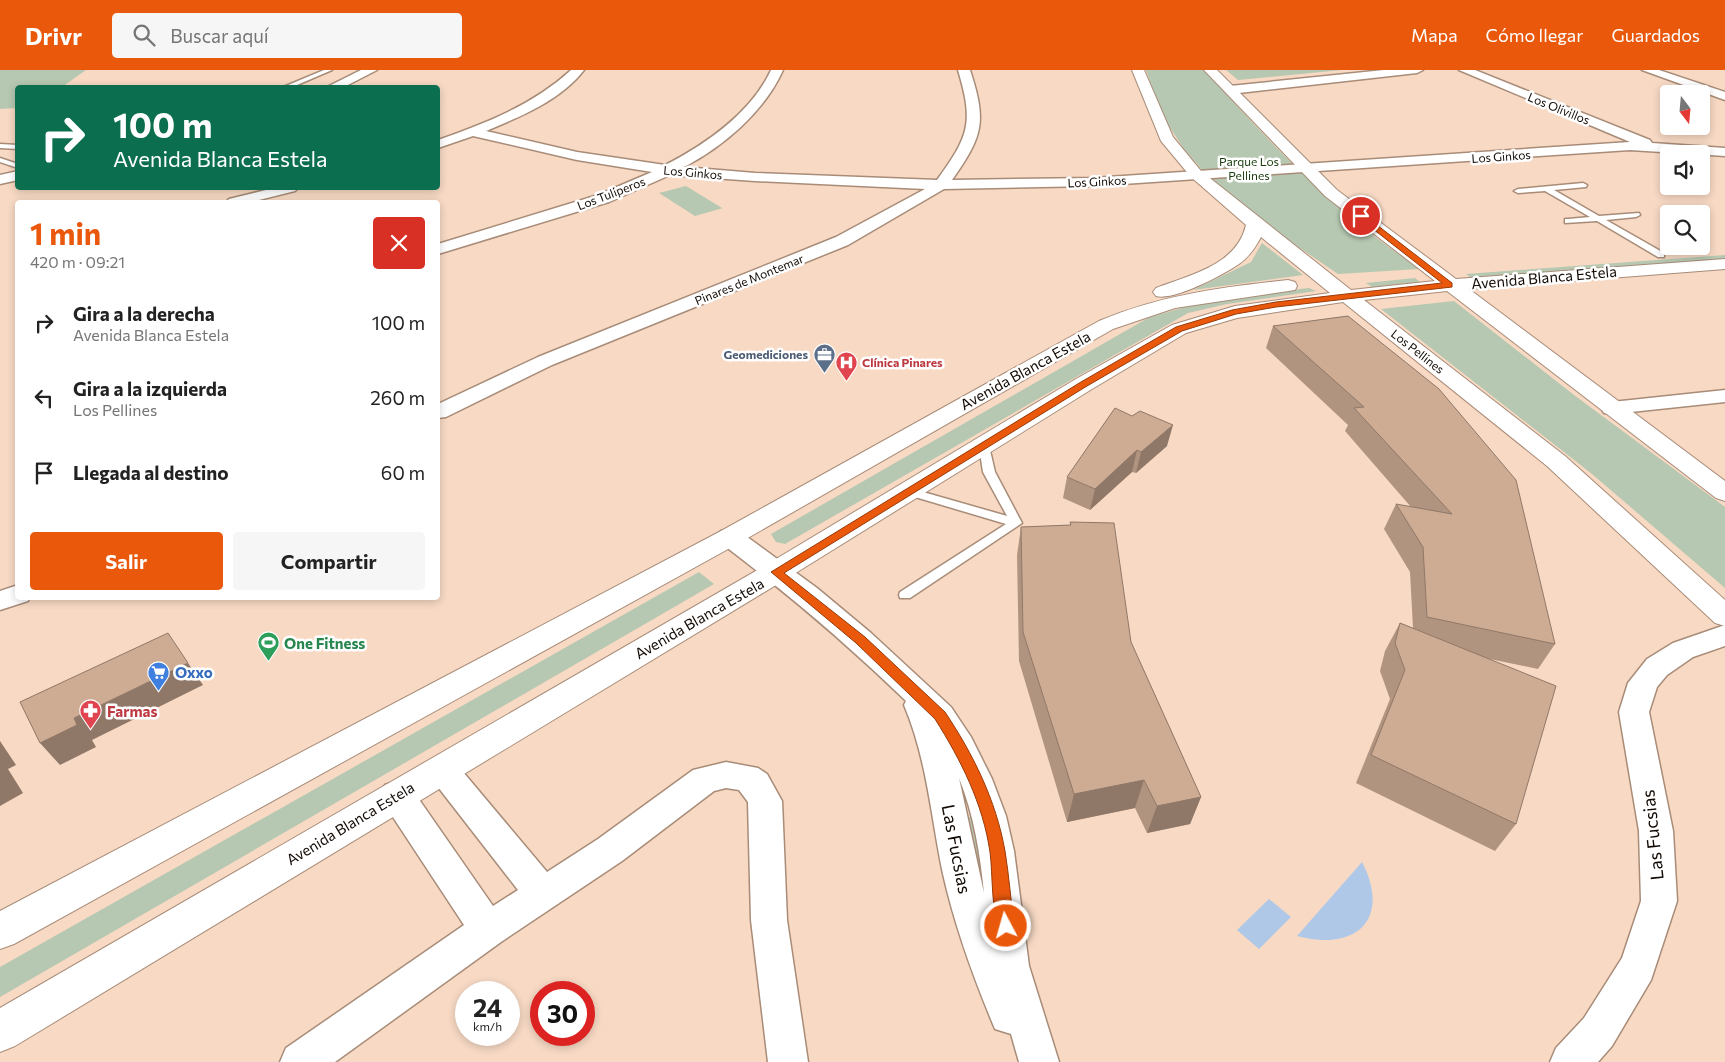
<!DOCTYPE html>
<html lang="es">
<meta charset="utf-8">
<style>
:root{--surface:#fff;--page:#f6f6f6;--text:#222;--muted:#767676;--accent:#ea580c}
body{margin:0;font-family:Commissioner,sans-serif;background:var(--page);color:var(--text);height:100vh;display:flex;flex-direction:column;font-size:19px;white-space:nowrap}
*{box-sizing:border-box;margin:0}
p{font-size:16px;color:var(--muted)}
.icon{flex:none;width:28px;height:28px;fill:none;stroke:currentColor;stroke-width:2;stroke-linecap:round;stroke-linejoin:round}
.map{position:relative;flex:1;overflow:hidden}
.side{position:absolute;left:15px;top:130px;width:425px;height:400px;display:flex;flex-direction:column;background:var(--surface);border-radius:5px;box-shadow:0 2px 8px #0003}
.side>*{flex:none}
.banner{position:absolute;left:15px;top:15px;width:425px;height:105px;border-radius:5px;box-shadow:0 2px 8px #0003;background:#0b6e4f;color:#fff;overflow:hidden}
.needle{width:32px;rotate:164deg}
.buttons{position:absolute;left:1660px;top:15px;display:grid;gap:10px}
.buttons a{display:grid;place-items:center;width:50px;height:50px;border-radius:5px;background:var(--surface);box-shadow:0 2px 8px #0003;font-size:25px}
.speed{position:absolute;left:455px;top:911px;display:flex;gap:10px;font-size:25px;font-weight:700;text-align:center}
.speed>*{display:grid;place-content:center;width:65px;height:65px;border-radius:50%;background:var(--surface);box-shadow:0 2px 8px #0003;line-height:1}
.speed small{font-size:12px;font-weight:400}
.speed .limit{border:8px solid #d22;background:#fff;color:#111}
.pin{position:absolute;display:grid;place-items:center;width:42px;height:42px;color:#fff;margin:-21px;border:2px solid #fff;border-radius:50%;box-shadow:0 1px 5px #0007}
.me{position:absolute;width:55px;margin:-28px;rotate:354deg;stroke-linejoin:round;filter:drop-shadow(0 0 4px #0008)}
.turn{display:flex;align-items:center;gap:18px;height:105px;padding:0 15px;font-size:22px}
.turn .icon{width:65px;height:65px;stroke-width:2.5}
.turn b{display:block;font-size:35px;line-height:42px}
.round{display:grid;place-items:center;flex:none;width:52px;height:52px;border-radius:5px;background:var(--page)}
.head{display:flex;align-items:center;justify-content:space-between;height:85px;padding:0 15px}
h1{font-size:30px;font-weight:700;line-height:38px;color:var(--accent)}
.cta{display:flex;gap:10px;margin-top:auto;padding:10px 15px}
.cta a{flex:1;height:58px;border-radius:5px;background:var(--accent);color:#fff;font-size:20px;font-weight:700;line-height:58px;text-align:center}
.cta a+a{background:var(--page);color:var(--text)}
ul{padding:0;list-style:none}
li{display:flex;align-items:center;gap:15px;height:75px;padding:0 15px}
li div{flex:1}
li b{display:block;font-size:19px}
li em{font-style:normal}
header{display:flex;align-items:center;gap:30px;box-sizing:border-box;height:70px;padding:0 25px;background:var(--accent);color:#fff}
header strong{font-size:24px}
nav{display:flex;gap:28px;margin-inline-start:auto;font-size:18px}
.search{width:350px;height:45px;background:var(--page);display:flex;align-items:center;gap:12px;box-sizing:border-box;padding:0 18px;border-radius:5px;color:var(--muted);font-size:19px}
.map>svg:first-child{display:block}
.green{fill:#b6c8b1}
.water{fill:#afc8e8}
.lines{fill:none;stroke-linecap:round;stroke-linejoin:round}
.lane-casing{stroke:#a88c78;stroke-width:3}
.street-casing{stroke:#a88c78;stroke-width:3}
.secondary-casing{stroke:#a88c78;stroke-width:2}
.lane{fill:#fff;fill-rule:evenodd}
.street{fill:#fff;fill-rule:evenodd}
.secondary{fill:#fff;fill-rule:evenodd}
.wall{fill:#b1947f}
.shaded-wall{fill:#907868}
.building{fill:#ceac94;stroke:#907868}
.route{fill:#ea580c;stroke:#983908}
.labels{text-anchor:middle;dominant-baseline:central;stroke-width:5;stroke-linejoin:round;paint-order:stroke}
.far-street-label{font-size:12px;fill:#130a04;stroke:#fff}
.far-park-label{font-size:12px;fill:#183a0c;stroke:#fff}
.far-service-label{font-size:12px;font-weight:bold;fill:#4e5e75;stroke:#fff;text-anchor:end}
.far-health-label{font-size:12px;font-weight:bold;fill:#be3a42;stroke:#fff;text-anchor:start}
.street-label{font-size:15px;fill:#130a04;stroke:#fff}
.leisure-label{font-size:15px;font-weight:bold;fill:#27864d;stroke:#fff;text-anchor:start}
.shop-label{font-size:15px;font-weight:bold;fill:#366cbe;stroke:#fff;text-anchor:start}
.health-label{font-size:15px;font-weight:bold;fill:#be3a42;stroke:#fff;text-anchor:start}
.near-street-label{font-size:18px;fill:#130a04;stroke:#fff}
</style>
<header>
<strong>Drivr</strong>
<div class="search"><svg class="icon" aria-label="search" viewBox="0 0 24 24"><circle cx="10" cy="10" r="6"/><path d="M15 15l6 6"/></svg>Buscar aquí</div>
<nav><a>Mapa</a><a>Cómo llegar</a><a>Guardados</a></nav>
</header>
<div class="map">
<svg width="1725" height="992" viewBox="0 0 1725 992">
<rect width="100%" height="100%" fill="#f7d9c4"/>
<path class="green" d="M0,0h86l-24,17 -44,1 -1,20 -17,1z
M1146,0h58c48,52 96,106 151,151 20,17 43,32 64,48l-81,5 -94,-64 -33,-30 -27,-31 -21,-32z
M1226,0h116l-104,10z
M686,116l36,22h1l-28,8 -36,-23z
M1262,173l41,32 -110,15 58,-28z
M1725,185v6l-251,19 -8,-6z
M1415,208l5,4 -48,5 -6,-4z
M1309,218l7,3 -89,13 -39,9 -403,231 -9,-2 -5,-8 377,-216 63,-19z
M1454,231l120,94 151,112v81l-133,-114 -211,-165z
M699,502l15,12 -714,413v-30z
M972,746l4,2 8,63h-6l-14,-62z"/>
<path class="water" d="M1362,792c30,58 -7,90 -65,74z
M1269,829l22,18 -32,32 -22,-19z"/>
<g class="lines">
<defs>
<path id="lane" d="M324,0h8l-42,18h-9z
M0,74l18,1v4l-18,-1z
M0,88l18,6v4l-18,-6z
M1583,113l4,2 -1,2 -32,3 45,26 40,-3 1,2 -4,2 -30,3 58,33v4h-6l-61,-36 -32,2v-4h3l22,-2 -45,-26 -27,2 -4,-2 4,-2z
M984,373l5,3 6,26 27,51 -112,75h-10l-1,-3 1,-3 106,-68 -101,-30 -2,-2 6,-4 98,28 -24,-44 -4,-26z"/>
<path id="street" d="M361,0h16l-35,18h-17z
M571,0h13c-23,30 -64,47 -98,61l91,21 88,13c40,-20 87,-53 106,-95h12c-18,41 -60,77 -99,97l71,6 182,7c32,-44 37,-57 21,-110h12c17,52 13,66 -18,110l141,-2 537,-36 -171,-72h16l175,70 2,3 73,5v8l-95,-6 -537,36 -149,3 -96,56 -296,120 -106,52 -8,1v-14l100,-47 298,-120 89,-48 -170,-8 -85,-6 -61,27 -171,52v-10l160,-49 54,-23 -75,-12 -104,-24 -35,12v-8c48,-17 95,-35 133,-70z
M1384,0h39l-6,3 -187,21 -6,-4 6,-4z
M1642,0h17l66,22v8z
M18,101v9l-18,4v-9z
M274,118h24l-3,3 -44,11h-25l3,-3z
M1725,320v12l-113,12 -8,-1 -3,-5 3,-5 8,-1z
M730,459l9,2 78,57 54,45 80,74 20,30 21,42 14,37 8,35 15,115 30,96h-40l-8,-28 -16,-5c-21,-50 -40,-102 -52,-155 -12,-57 -16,-115 -39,-169l2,-4c-60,-58 -119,-108 -185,-158l-4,-6 4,-6zM959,708c15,37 21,75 25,115z
M18,515v13h11l-1,3 -28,9v-19z
M1725,555v21l-32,11 -26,18 -10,12 -8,25 24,119 4,70 -26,79 -39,66 -14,16h-48l6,-14 28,-30 38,-60 19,-57 -2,-70 -20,-119 9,-29 19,-24 26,-16z
M442,686l11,4 94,112 51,-33 95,-69 33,-8 32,6 9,6 15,27 5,119 21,142h-40l-17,-142 -3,-118 -9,-12 -13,-2 -12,3 -92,70 -121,81 -166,120h-55l6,-14 178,-123 -79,-120 -4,-10 4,-10 12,-4 12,4 84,121 25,-16 -87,-112 -5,-9 5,-9z"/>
<path id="secondary" d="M1132,0h12l29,67 28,34 150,119 84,-9 -110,-85 -121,-126h13l120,120 119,89 269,-20v10l-256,20 256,192v20l-9,-3 -269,-207 -83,9 201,156 160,144v26l-10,-3 -168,-157 -204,-164 -106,16 -51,15 -94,56 -306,190 -771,467 -15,6v-44l766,-443 310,-186 96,-54 63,-19 95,-13 -69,-56c-6,11 -12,20 -22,27 -16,11 -65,37 -83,32l-3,-4 3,-4c34,-13 81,-23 90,-63l-55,-48 -30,-36z
M1288,210l7,2 2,4 -2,4 -120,18 -62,21 -374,214 -725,401 -14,5v-38l721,-380 378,-210c61,-26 124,-34 189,-41z"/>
</defs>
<use href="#lane" class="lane-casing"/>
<use href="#street" class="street-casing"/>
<use href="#secondary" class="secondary-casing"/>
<use href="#lane" class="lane"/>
<use href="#street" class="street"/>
<use href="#secondary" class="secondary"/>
</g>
<path class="wall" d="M1348,246l207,328 -17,25 -53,-11 31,166 -21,27 -139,-68 34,-84 -10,-28 5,-20 15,-28 13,5 -3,-56 -26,-43 12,-25 15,3 -66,-76 3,-6 -82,-77 7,-22z
M1115,338l52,38 -31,27 -4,-1 -42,38 -27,-12 4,-21z
M1070,452l61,120 70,155 -11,27 -43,9 -12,-25 -68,14 -48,-161 -2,-106 4,-28 49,-2z"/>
<path class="shaded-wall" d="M1173,355l-6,21 -31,27 5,-21z
M1137,380l-5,22 -42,38 5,-21z
M188,593l15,22 -111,55 4,7 -36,18 -20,-22 34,-25z
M0,671l16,24 -8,4 15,24 -23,13z
M1144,710l-9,28 -68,14 7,-28z
M1201,727l-11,27 -43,9 10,-27z"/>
<path class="building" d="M1348,246l91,73 77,91 39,164 -128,-27 -4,-70 -27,-43 56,10 -98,-106 10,-1 -91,-81z
M1115,338l17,8 8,-5 33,14 -32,27 -4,-2 -42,39 -28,-12z
M1070,452l44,1 17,119 70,155 -44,9 -13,-26 -70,14 -51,-162 -2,-105 50,-2z
M1400,553l156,63 -40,138 -145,-69 34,-85 -10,-27z
M168,563l20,30 -114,55 3,7 -37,18 -20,-41z"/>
<path class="route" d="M1359,145h5l88,68v4l-176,20 -40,7 -54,17 -95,55 -303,187 81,64 80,75c28,42 51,88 60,139 4,25 6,50 9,75l-3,6 -5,2 -6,-2c-9,-21 -7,-56 -10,-80 -7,-48 -29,-92 -55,-133l-79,-76 -85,-71 310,-190 95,-55 56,-17 44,-8 166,-19 -83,-65z"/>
<defs>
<symbol id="office-pin" viewBox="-11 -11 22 30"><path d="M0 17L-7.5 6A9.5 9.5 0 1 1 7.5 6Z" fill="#5c6f8a" stroke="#fff"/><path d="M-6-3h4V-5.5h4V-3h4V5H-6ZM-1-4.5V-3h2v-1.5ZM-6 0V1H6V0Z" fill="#fff"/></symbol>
<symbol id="hospital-pin" viewBox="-11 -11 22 30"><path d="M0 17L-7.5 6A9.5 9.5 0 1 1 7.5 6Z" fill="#e0444e" stroke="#fff"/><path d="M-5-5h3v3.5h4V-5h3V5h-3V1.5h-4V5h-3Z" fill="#fff"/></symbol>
<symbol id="stadium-pin" viewBox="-11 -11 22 30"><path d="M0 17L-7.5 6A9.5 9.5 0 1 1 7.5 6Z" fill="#2e9e5b" stroke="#fff"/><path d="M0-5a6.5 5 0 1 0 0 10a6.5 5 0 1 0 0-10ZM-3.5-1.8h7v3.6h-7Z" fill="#fff"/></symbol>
<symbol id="supermarket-pin" viewBox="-11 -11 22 30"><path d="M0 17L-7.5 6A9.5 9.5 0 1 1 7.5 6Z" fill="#3f7fe0" stroke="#fff"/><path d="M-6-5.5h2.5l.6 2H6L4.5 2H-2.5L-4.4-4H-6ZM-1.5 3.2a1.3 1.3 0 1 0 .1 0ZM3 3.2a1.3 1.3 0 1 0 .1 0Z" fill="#fff"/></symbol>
<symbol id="pharmacy-pin" viewBox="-11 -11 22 30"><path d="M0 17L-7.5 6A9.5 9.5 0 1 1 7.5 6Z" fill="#e0444e" stroke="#fff"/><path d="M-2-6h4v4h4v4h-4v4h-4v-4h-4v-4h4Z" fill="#fff"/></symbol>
</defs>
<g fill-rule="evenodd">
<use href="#office-pin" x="812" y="272" width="25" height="34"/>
<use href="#hospital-pin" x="834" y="280" width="25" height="34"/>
<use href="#stadium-pin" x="256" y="560" width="25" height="34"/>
<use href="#supermarket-pin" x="146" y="590" width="25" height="34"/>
<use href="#pharmacy-pin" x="78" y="628" width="25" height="34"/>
</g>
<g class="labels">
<g class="far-street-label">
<text transform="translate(1559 38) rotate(22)">Los Olivillos</text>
<text transform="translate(1501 86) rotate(-4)">Los Ginkos</text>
<text transform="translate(693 102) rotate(5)">Los Ginkos</text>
<text transform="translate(1097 111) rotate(-3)">Los Ginkos</text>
<text transform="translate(611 123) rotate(-21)">Los Tuliperos</text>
<text transform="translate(749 209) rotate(-22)">Pinares de Montemar</text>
<text transform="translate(1418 281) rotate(38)">Los Pellines</text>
</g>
<g class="far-park-label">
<text x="1249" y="91">Parque Los<tspan x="1249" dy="14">Pellines</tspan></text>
</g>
<g class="far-service-label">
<text x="808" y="284">Geomediciones</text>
</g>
<g class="far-health-label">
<text x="862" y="292">Clínica Pinares</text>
</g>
<g class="street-label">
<text transform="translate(1544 207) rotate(-5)">Avenida Blanca Estela</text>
<text transform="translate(1025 300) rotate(-29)">Avenida Blanca Estela</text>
<text transform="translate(699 548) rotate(-30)">Avenida Blanca Estela</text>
<text transform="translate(350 753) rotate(-31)">Avenida Blanca Estela</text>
</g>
<g class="leisure-label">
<text x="284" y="573">One Fitness</text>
</g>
<g class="shop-label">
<text x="175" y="602">Oxxo</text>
</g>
<g class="health-label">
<text x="107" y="641">Farmas</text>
</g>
<g class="near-street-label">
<text transform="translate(1652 765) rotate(-96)">Las Fucsias</text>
<text transform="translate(957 779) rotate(79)">Las Fucsias</text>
</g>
</g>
</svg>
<div class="buttons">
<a><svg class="needle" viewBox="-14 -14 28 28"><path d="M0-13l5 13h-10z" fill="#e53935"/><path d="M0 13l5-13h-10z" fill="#767676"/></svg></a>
<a><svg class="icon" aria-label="sound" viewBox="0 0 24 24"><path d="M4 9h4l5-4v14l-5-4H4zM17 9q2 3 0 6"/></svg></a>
<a><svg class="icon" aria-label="search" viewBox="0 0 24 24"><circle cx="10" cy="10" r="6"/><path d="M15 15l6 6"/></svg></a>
</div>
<div class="speed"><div>24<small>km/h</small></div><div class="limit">30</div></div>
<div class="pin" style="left:1361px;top:146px;background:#d93025"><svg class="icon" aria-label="arrive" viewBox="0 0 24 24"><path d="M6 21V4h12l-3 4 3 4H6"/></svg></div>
<svg class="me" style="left:1006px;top:856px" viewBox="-20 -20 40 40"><circle r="17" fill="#ea580c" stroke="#fff" stroke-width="3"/><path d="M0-11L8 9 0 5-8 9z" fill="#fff"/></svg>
<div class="banner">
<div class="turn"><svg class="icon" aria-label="right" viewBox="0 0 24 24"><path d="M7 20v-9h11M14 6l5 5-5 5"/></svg><div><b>100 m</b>Avenida Blanca Estela</div></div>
</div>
<section class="side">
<div class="head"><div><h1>1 min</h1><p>420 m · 09:21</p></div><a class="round" style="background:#d93025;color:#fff"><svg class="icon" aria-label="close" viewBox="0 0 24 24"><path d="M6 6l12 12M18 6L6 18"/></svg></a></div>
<ul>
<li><svg class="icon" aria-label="right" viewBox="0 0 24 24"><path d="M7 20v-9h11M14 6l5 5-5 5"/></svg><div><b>Gira a la derecha</b><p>Avenida Blanca Estela</p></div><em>100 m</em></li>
<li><svg class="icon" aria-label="left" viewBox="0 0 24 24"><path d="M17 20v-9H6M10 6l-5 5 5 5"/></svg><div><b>Gira a la izquierda</b><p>Los Pellines</p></div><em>260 m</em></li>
<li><svg class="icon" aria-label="arrive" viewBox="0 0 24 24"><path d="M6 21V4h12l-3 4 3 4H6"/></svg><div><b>Llegada al destino</b></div><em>60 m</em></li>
</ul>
<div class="cta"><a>Salir</a><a>Compartir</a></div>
</section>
</div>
